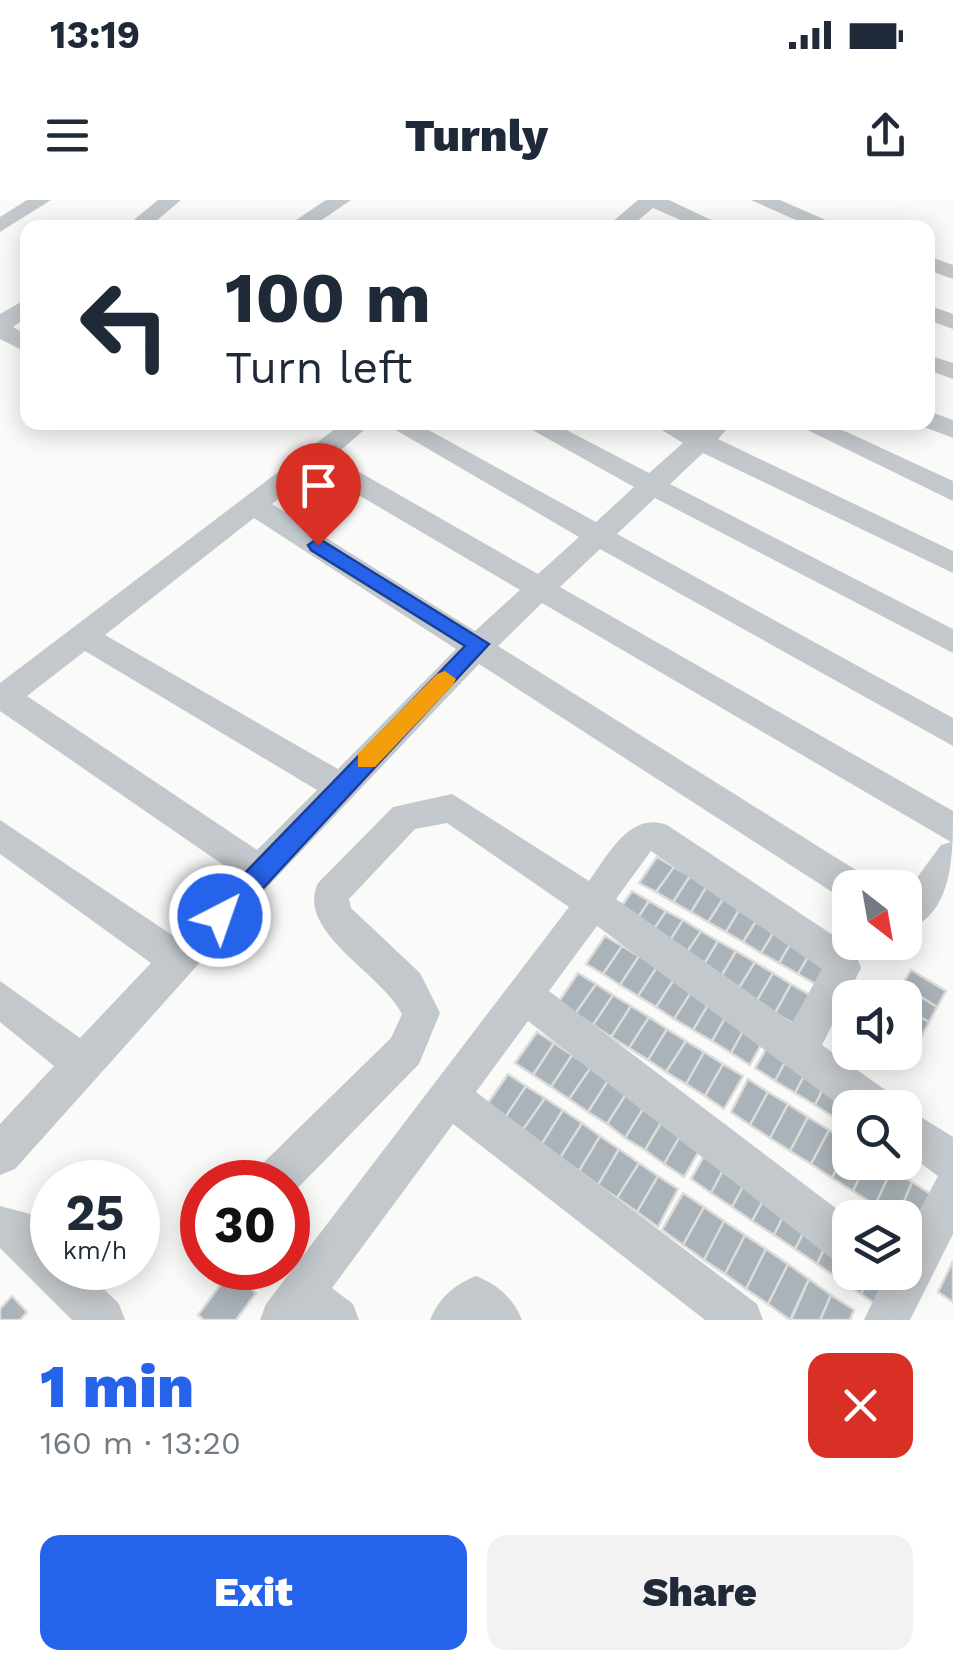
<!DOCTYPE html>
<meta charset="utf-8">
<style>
:root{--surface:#fff;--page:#f2f2f3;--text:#1f2937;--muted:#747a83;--accent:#2563eb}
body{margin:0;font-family:"Work Sans",sans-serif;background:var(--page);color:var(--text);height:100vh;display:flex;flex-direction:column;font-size:38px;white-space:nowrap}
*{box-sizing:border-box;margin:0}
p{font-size:32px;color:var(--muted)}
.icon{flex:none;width:55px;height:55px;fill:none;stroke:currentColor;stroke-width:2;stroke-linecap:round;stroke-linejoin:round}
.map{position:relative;height:1120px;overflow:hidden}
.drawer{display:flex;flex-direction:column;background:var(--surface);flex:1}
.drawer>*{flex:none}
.guide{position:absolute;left:20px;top:20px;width:915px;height:210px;border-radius:20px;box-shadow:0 5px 25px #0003;background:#fff;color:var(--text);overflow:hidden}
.needle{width:65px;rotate:149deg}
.buttons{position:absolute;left:832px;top:670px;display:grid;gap:20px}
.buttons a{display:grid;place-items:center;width:90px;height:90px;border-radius:20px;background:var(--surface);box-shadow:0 5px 25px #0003;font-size:50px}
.speed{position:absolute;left:30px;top:960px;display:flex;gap:20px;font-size:50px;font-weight:700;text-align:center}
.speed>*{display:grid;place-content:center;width:130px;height:130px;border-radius:50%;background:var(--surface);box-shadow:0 5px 25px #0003;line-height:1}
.speed small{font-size:25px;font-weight:400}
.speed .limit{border:15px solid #d22;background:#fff;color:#111}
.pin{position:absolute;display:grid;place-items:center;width:85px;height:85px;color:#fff;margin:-102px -42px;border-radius:50% 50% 50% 0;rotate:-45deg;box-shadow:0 0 10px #0007}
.pin .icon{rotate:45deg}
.me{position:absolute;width:110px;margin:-55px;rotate:41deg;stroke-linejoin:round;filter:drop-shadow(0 0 8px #0008)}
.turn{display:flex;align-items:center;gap:35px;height:210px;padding:0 40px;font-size:45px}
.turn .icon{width:130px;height:130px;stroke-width:2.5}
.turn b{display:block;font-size:70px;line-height:85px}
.round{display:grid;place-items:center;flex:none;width:105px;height:105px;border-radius:20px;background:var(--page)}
.summary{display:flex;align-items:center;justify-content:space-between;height:170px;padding:0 40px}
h1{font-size:60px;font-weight:800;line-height:75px;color:var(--accent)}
.cta{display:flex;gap:20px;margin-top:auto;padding:20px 40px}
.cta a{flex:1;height:115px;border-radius:20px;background:var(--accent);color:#fff;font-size:40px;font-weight:800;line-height:115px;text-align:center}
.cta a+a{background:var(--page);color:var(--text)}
.status{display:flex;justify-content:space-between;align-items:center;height:70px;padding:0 50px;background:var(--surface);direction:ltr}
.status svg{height:28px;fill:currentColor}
header{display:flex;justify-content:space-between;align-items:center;height:130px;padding:0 40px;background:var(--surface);font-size:45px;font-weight:800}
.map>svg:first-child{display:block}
.building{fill:#aab3b9;stroke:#dcdcda;stroke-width:2.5}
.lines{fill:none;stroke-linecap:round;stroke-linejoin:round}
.minor{fill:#c3c8cc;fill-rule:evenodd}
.route{fill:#2563eb;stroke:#184099;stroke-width:2.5}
.slow{fill:#f59e0b}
</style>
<div class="status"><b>13:19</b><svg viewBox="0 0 49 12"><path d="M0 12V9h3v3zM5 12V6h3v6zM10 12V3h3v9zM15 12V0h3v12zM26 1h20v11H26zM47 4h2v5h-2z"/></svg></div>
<header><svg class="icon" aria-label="menu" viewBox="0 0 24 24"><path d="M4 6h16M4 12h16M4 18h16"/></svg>Turnly<svg class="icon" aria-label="share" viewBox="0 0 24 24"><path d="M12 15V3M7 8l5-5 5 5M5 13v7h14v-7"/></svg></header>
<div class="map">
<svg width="953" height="1120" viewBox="0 0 953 1120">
<rect width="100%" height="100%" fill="#fafaf8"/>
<path class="building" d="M657,657l17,10 -18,25 -17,-9z
M674,667l16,9 -17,26 -17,-10z
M690,676l17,10 -16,26 -18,-10z
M707,686l18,10 -17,26 -17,-10z
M632,691l17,10 -18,27 -17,-11z
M725,696l17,9 -16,27 -18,-10z
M649,701l17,10 -18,27 -17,-10z
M742,705l18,10 -17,27 -17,-10z
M666,711l17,9 -18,28 -17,-10z
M760,715l18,10 -17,28 -18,-11z
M683,720l18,11 -18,27 -18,-10z
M778,725l17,11 -16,27 -18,-10z
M701,731l17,10 -17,28 -18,-11z
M605,736l17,10 -19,28 -17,-10z
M795,736l19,10 -16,28 -19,-11z
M718,741l18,10 -17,29 -18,-11z
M622,746l17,10 -19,29 -17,-11z
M814,746l18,11 -15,28 -19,-11z
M736,751l19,11 -18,29 -18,-11z
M639,756l18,11 -19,29 -18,-11z
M755,762l18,11 -17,29 -19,-11z
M657,767l18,11 -19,29 -18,-11z
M911,770l35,21 -9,16 -35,-22z
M578,773l18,11 -21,30 -17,-11z
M773,773l18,11 -16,29 -19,-11z
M675,778l18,11 -19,30 -18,-12z
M596,784l17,11 -20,30 -18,-11z
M791,784l19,11 -16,29 -19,-11z
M902,785l35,22 -8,15 -24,-14v-10h-10z
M693,789l18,11 -18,30 -19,-11z
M613,795l18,11 -20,31 -18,-12z
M711,800l18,11 -17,30 -19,-11z
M631,806l18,11 -20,31 -18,-11z
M905,808l24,14 -9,17 -15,-10z
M729,811l19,11 -17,31 -19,-12z
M649,817l18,12 -19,31 -19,-12z
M748,822l19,12 -17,31 -19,-12z
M667,829l19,12 -20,31 -18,-12z
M905,829l15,10 -9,16 -6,-4z
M537,832l17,11 -21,32 -18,-12z
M773,837l19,12 -17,32 -20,-13z
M686,841l18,11 -18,32 -20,-12z
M554,843l18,12 -21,32 -18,-12z
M792,849l20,12 -17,32 -20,-12z
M704,852l19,12 -18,32 -19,-12z
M572,855l19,12 -22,32 -18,-12z
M812,861l19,11 -16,33 -20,-12z
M723,864l20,12 -19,33 -19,-13z
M591,867l18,12 -21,33 -19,-13z
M831,872l21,13 -17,33 -20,-13z
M508,874l18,12 -22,33 -18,-13z
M609,879l19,12 -21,33 -19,-12z
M748,879l20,13 -18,33 -19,-13z
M526,886l19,12 -23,33 -18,-12z
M628,891l18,13 -21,34 -18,-14z
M768,892l20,12 -18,34 -20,-13z
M545,898l18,12 -22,35 -19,-14z
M646,904l19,12 -20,34 -20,-12z
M788,904l20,13 -18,34 -20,-13z
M563,910l19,13 -22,35 -19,-13z
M665,916l19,13 -20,35 -19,-14z
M808,917l21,13 -18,34 -21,-13z
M582,923l18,13 -21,35 -19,-13z
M684,929l20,13 -20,35 -20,-13z
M829,930l20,12 -17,36 -21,-14z
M600,936l19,13 -21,36 -19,-14z
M849,942l1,20h17l-14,29 -21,-13z
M711,944l19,13 -19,36 -20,-14z
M619,949l20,14 -22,35 -19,-13z
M730,957l21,14 -19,36 -21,-14z
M867,962h14l11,7 -17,36 -22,-14z
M639,963l19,13 -21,36 -20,-14z
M892,969l20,13 -15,36 -22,-13z
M751,971l21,13 -20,37 -20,-14z
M658,976l20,13 -20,38 -21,-15z
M912,982l22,14 -16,37 -13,-8v-7h-8z
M772,984l20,14 -18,37 -22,-14z
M683,993l21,14 -21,38 -21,-15z
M792,998l22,14 -19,37 -21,-14z
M704,1007l20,14 -20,39 -21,-15z
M814,1012l21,14 -18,38 -22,-15z
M724,1021l21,14 -20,39 -21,-14z
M835,1026l15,10v18l-11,25 -22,-15z
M745,1035l21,14 -20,40 -21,-15z
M766,1049l22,15 -20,40 -22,-15z
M850,1054v18h20l-9,22 -22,-15z
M953,1061v41l-15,-10z
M788,1064l21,15 -19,41 -22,-16z
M230,1072l26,21 -20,27h-32l-6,-5z
M870,1072h30l-16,38 -23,-16z
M809,1079l22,16 -11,25h-29z
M831,1095l23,15 -4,10h-30z
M12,1096l15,16 -7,8h-20v-11z"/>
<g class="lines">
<path class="minor" d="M27,0h24l-51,32v-15z
M158,0h23l-33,28h-24z
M326,0h25l-41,28h-26z
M638,0h31l59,28h-29l-46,-20 -24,20h-24z
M751,0h29l64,28h-30z
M928,56l25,9v14l-25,-9z
M28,98v18l-15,11 15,9v17l-28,-14v-25z
M928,105l25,9v15l-25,-9z
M928,155l25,8v16l-25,-9z
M928,211l25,9v18l-34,-13 9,-3z
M344,222h29l-40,35 205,117 41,-37 -197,-115h32l182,100 38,-35 -116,-65h33l98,51 34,-30 -34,-21h34l15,8 7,-8h28l-15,17 235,112v22l-250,-120 -33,31 283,145v24l-298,-155 -38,36 336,184v28l-353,-197 -40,38 393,224c0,45 0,105 -48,119v-36l36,-49 10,-3 -409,-239 -44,43 369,231 5,11h-22v14l-7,-3 -364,-235 -207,218 -257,287 -15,6v-51l54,-58 -54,-44v-41l80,57 71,-75 -151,-109v-34l175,117 60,-64 -235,-162v-28zM316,270l204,120 -45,41 -203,-127zM254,318l202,131 -118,120 -233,-134zM85,451l232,139 -60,60 -230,-154z
M791,222h34l128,59v20z
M452,594l137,87c19,-26 41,-70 78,-56l187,124 7,19 -39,77 69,49 6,14h-47v5l-253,-187 -48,65 301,228v49l-15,-7 -307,-240 -52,71 281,212 6,16h-58l-252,-196 -121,164 21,16 6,16h-99l6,-16 303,-397 -122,-84 -32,6 -66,70 2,9 69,65 20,40 -21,51 -130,133 -1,-15h-35l6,-15 132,-129 11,-24c-20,-41 -107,-82 -84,-131l75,-76zM651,651l171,118 -30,54 -176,-124z
M905,907l48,30v97l-43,86h-46l23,-48h18v-34l33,-62 -33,-24z
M0,1006l30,8 22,23v31h31l36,36 6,16h-53l-72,-72z
M476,1076c22,9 37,22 46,44h-92c9,-22 24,-35 46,-44z"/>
</g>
<path class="route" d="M318,338l171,106 -260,281 -9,3 -9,-3 -3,-9 3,-8 254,-262 -154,-96 -3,-5z"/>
<path class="slow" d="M445,471l11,8 -3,6 -78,82h-17v-13l79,-80z"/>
</svg>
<div class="buttons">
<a><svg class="needle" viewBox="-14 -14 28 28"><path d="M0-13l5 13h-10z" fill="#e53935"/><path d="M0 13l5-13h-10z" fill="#747a83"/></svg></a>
<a><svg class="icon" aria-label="sound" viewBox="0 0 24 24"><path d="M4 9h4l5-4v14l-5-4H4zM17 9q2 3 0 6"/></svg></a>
<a><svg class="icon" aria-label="search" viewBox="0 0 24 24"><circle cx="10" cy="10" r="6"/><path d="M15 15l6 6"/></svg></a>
<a><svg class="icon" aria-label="layers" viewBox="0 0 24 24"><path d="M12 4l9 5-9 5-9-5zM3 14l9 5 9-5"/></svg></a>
</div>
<div class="speed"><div>25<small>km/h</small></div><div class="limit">30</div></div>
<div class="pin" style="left:318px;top:345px;background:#d93025"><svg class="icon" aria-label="arrive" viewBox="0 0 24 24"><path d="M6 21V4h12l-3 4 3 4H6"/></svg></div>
<svg class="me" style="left:220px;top:716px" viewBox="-20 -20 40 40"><circle r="17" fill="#2563eb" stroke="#fff" stroke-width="3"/><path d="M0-11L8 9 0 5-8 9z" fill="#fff"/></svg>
<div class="guide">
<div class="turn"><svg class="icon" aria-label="left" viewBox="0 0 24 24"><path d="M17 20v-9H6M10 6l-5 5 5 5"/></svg><div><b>100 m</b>Turn left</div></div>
</div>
</div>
<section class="drawer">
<div class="summary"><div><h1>1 min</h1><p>160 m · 13:20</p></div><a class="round" style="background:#d93025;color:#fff"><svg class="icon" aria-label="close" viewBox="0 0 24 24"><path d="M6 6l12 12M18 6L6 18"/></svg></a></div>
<div class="cta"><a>Exit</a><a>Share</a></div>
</section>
